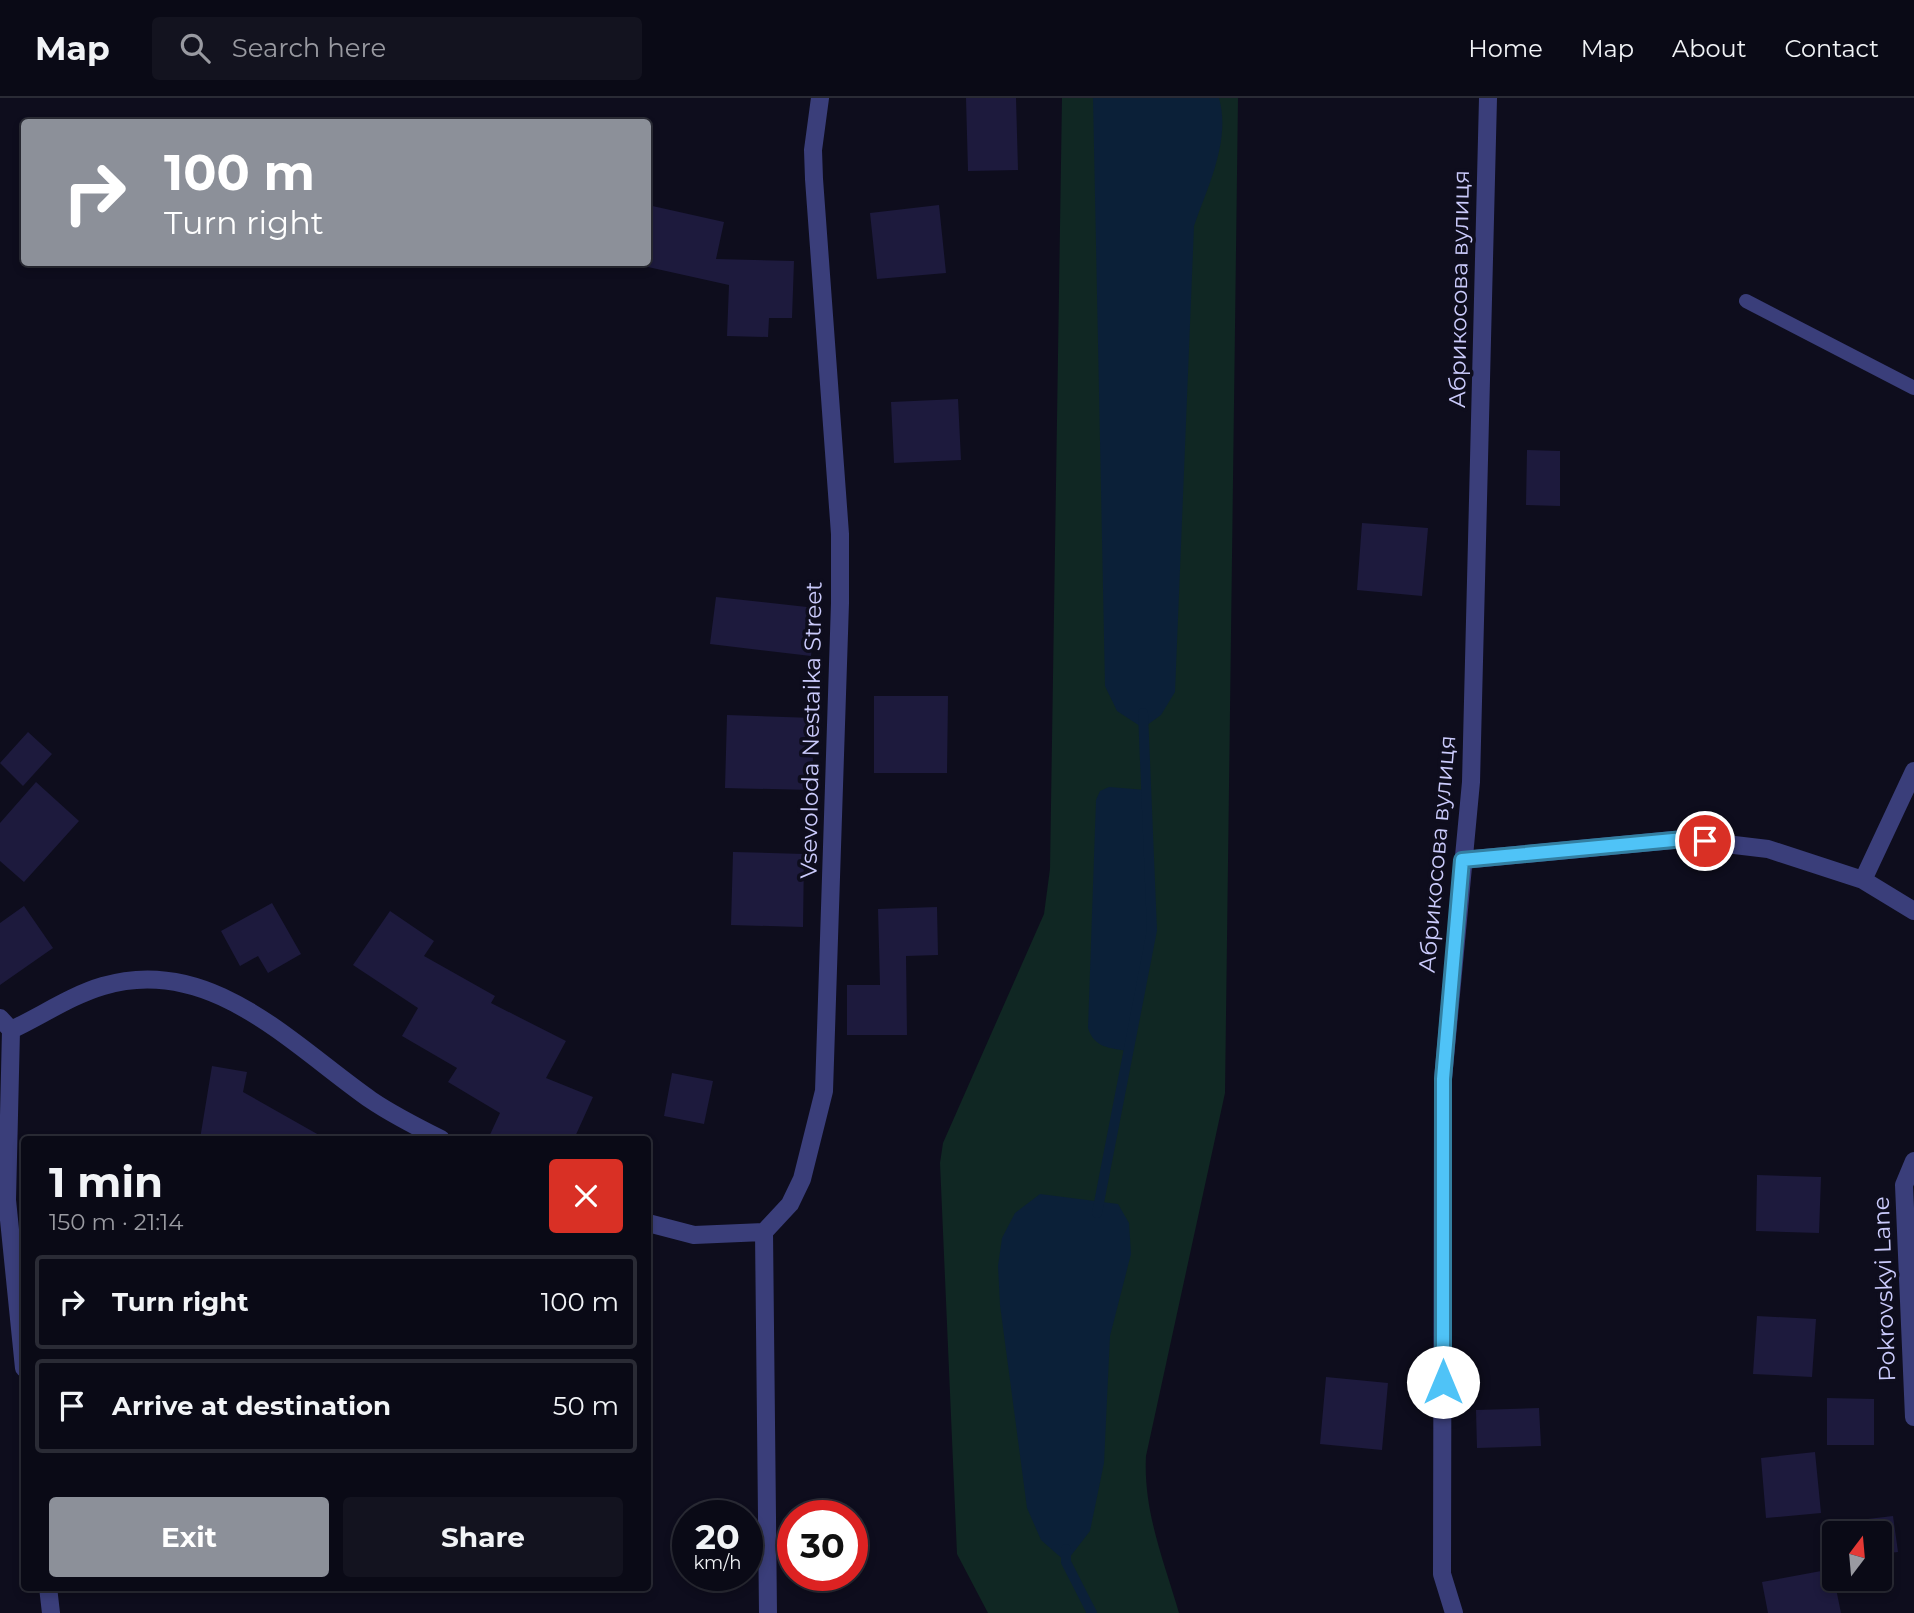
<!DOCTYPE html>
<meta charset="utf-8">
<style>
:root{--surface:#0a0a16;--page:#13131f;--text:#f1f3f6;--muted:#999aa1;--line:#2a2b35;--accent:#8c9099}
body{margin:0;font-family:Montserrat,sans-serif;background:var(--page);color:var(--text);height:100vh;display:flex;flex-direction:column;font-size:26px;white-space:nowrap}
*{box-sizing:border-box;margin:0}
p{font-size:23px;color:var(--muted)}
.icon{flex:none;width:38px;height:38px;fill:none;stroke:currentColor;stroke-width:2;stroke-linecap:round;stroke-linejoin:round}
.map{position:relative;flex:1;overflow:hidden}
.panel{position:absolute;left:21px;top:1038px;width:630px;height:455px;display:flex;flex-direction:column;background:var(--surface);border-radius:7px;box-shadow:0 4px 10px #0003,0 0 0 2px var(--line)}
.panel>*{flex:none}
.guide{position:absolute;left:21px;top:21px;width:630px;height:147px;border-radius:7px;box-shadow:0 4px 10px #0003,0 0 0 2px var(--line);background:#8c9099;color:#fff;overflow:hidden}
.needle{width:46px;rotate:16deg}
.fabs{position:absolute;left:1822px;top:1423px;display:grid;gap:14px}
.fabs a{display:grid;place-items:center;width:70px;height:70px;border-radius:7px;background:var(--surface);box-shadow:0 4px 10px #0003,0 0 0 2px var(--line);font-size:35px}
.speed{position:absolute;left:672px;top:1402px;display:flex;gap:14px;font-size:35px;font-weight:700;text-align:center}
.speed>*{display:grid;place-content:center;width:91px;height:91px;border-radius:50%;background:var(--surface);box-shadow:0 4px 10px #0003,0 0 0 2px var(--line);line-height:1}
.speed small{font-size:18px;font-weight:400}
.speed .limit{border:10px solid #d22;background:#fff;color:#111}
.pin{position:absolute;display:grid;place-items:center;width:60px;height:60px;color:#fff;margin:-30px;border:4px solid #fff;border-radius:50%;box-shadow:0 2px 7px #0007}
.me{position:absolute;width:77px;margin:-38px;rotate:0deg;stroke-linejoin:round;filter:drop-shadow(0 0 5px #0008)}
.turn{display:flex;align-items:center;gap:24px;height:147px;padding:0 28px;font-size:32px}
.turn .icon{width:91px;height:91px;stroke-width:2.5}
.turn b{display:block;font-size:49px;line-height:60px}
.round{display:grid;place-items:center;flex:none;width:74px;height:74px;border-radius:7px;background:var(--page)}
.summary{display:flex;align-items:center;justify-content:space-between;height:119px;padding:0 28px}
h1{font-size:42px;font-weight:700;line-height:52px}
.action{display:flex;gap:14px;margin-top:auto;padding:14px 28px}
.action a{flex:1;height:80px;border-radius:7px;background:var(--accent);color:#fff;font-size:28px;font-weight:700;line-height:80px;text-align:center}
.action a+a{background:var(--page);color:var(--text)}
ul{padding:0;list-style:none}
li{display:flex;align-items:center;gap:21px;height:94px;margin:0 14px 10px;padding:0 14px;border:4px solid var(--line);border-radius:7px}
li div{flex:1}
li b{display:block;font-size:26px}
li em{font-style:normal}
header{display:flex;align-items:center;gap:42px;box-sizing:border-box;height:98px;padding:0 35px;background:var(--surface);border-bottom:2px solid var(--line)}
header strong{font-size:33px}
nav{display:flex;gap:38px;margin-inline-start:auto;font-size:24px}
.search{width:490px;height:63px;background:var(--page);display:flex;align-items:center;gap:18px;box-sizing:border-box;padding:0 24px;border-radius:7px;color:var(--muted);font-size:26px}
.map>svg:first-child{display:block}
.green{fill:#102723}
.water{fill:#0b2038}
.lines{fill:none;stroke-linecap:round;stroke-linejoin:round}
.stream{stroke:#0b2038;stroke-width:10}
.building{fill:#1d1a3d}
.service{stroke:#3a3e7a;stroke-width:14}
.minor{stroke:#3a3e7a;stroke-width:18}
.route-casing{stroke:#337fa1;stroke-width:18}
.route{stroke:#4fc3f7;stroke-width:12}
.labels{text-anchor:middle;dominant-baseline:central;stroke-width:7;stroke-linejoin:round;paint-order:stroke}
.street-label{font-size:23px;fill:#cbcbfc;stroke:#0e0d1d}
</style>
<header>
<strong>Map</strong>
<div class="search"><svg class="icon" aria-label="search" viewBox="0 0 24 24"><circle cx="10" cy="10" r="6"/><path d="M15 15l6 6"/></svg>Search here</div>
<nav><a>Home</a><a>Map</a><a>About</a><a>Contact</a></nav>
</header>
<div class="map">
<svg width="1914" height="1515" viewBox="0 0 1914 1515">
<rect width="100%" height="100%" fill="#0e0d1d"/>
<path class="green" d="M1062,0h176l-13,995 -79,363c-3,55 18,105 33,157h-191l-31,-59 -17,-391 3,-20 101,-229 6,-45z"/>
<path class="water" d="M1093,0h126c12,42 -11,88 -25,128l-19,466 -14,23 -18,13 -26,-17 -12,-25z
M1109,689l37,3 6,140 -24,121c-18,-3 -34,-3 -40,-23l8,-228 4,-9z
M1040,1096l78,10 11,19 2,31 -21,82 -6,127 -14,68 -24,31 -25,-22 -14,-32 -27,-203 -2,-39 4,-28 13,-25z"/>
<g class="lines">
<path class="stream" d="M1097,1115l55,-283 -9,-217
M1066,1451v13l26,51"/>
</g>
<path class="building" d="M966,0h50l2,72 -50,1z
M648,107l76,17 -8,37 78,2 -2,57h-23l-1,19 -41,-1 2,-51 -81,-18z
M939,107l7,68 -69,6 -7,-66z
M958,301l3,61 -67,3 -3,-61z
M1527,352l33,1v55l-34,-1z
M1362,425l66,5 -6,68 -65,-6z
M716,499l100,11 -5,48 -101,-12z
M874,598h74l-1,77h-73z
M727,617l87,3 -2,72 -87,-2z
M28,634l24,22 -29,32 -23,-23z
M36,684l43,39 -55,61 -24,-21v-38z
M733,754l71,2 -1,73 -72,-2z
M272,805l29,51 -33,19 -10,-17 -18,10 -19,-35z
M24,808l29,42 -53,37v-62z
M937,809l1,48 -32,1 1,79h-60v-50h33l-2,-76z
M390,813l44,30 -10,15 71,40 -4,7 75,38 -20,37 47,19 -19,42h-86l12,-26 -52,-31 9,-14 -55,-32 16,-28 -65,-43z
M212,968l35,6 -4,20 83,47h-126z
M672,975l41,8 -9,43 -40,-8z
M1757,1077l64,2 -2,56 -63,-2z
M1757,1218l59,3 -4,58 -59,-3z
M1326,1279l62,6 -6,67 -62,-6z
M1827,1300l47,1v46h-47z
M1539,1310l2,38 -64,2 -1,-38z
M1815,1354l6,61 -55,5 -5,-60z
M1893,1418l5,36 -18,2v-21h-44l-2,-10z
M1832,1471l9,44h-73l-6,-31z"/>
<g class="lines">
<path class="service" d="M1746,203l168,87"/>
<path class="minor" d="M1463,762l221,-21 84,10 95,31 51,31
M1863,782l51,-109
M0,920l11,12 -4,170 17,168
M11,932c30,-14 61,-35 92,-44 107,-32 188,58 268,114 22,15 46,27 70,39
M1914,1063l-10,24 10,232
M648,1125l46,12 70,-3 26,-28 12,-25 22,-88 16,-488v-69l-26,-355 -1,-29 7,-52
M764,1134l4,381
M48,1489l3,26
M1454,1515l-12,-39 1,-495 28,-297 17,-684"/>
</g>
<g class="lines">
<defs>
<path id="route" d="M1443,1284v-303l19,-219 222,-21 21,2"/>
</defs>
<use href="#route" class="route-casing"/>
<use href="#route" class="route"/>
</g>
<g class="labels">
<g class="street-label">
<text transform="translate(1459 191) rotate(-89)">Абрикосова вулиця</text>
<text transform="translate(811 632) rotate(-89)">Vsevoloda Nestaika Street</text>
<text transform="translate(1437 756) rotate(-85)">Абрикосова вулиця</text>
<text transform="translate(1884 1191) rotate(-92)">Pokrovskyi Lane</text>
</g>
</g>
</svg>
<div class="fabs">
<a><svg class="needle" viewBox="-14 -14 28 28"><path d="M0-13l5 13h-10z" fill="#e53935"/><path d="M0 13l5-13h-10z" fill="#999aa1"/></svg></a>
</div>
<div class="speed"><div>20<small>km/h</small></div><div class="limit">30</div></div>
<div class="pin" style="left:1705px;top:743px;background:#d93025"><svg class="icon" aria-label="arrive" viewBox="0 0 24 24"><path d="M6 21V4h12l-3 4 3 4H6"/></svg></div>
<svg class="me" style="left:1443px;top:1284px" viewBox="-20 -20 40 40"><circle r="19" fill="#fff"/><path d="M0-13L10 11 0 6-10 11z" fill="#4fc3f7"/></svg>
<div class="guide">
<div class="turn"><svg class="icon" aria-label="right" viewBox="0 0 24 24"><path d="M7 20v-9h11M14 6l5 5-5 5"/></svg><div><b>100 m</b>Turn right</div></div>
</div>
<section class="panel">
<div class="summary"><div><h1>1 min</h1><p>150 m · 21:14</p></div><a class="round" style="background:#d93025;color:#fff"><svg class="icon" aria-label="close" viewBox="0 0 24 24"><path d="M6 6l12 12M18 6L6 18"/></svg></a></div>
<ul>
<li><svg class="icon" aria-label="right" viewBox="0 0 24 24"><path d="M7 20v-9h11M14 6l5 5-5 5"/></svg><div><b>Turn right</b></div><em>100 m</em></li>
<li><svg class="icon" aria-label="arrive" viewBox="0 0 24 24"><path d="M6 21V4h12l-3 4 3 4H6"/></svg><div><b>Arrive at destination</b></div><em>50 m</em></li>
</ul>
<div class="action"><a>Exit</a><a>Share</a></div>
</section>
</div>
